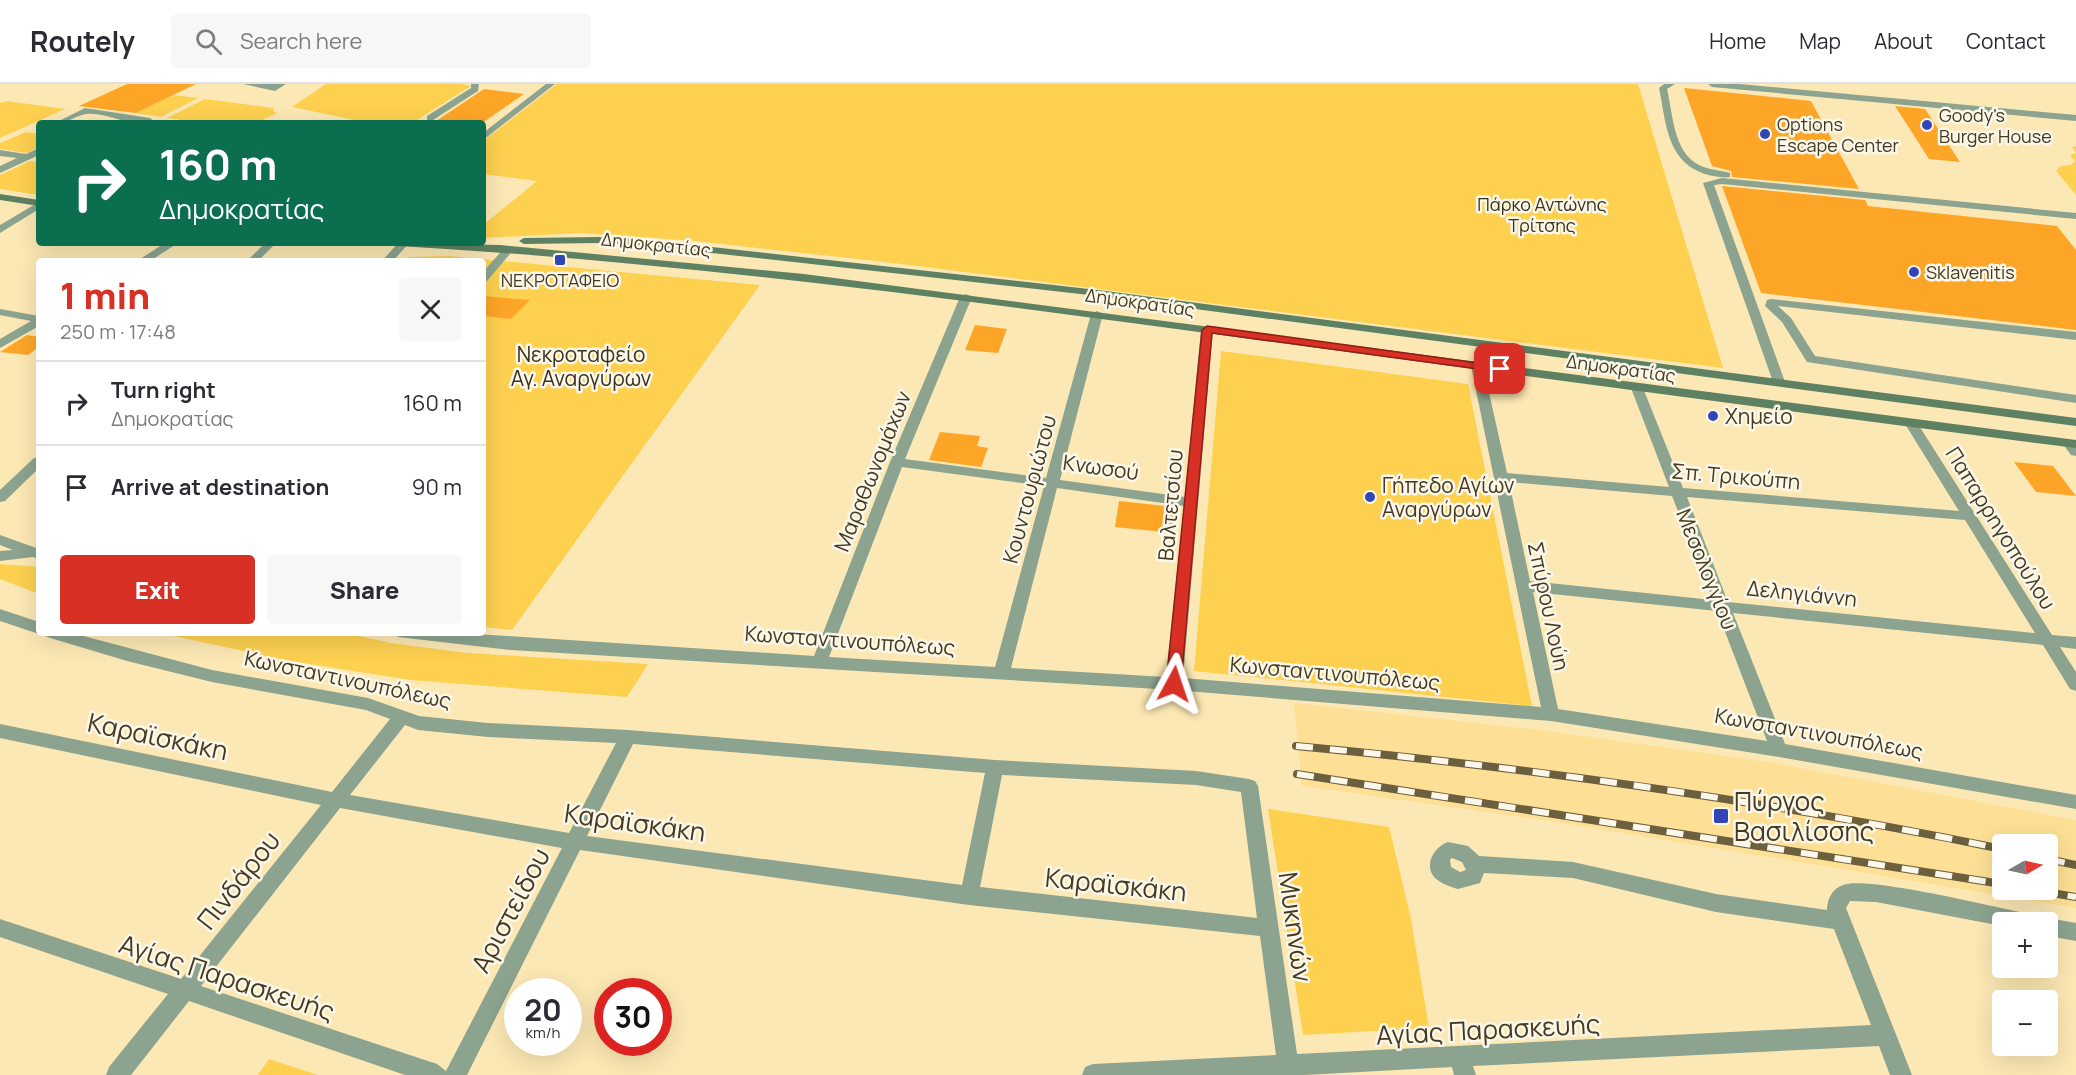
<!DOCTYPE html>
<meta charset="utf-8">
<style>
:root{--surface:#fff;--page:#f7f7f7;--text:#2b2b33;--muted:#7c7c81;--line:#e1e1e2;--accent:#d93025}
body{margin:0;font-family:Manrope,sans-serif;background:var(--page);color:var(--text);height:100vh;display:flex;flex-direction:column;font-size:22px;white-space:nowrap}
*{box-sizing:border-box;margin:0}
p{font-size:20px;color:var(--muted)}
.icon{flex:none;width:33px;height:33px;fill:none;stroke:currentColor;stroke-width:2;stroke-linecap:round;stroke-linejoin:round}
.map{position:relative;flex:1;overflow:hidden}
.panel{position:absolute;left:36px;top:174px;width:450px;height:378px;display:flex;flex-direction:column;background:var(--surface);border-radius:6px;box-shadow:0 6px 24px #0002}
.panel>*{flex:none}
.hud{position:absolute;left:36px;top:36px;width:450px;height:126px;border-radius:6px;box-shadow:0 6px 24px #0002;background:#0b6e4f;color:#fff;overflow:hidden}
.needle{width:39px;rotate:81deg}
.tools{position:absolute;left:1992px;top:750px;display:grid;gap:12px}
.tools a{display:grid;place-items:center;width:66px;height:66px;border-radius:6px;background:var(--surface);box-shadow:0 6px 24px #0002;font-size:30px}
.speed{position:absolute;left:504px;top:894px;display:flex;gap:12px;font-size:30px;font-weight:700;text-align:center}
.speed>*{display:grid;place-content:center;width:78px;height:78px;border-radius:50%;background:var(--surface);box-shadow:0 6px 24px #0002;line-height:1}
.speed small{font-size:15px;font-weight:400}
.speed .limit{border:9px solid #d22;background:#fff;color:#111}
.pin{position:absolute;display:grid;place-items:center;width:51px;height:51px;color:#fff;margin:-26px;border-radius:12px;box-shadow:0 3px 9px #0006}
.me{position:absolute;width:66px;margin:-33px;rotate:5deg;stroke-linejoin:round;filter:drop-shadow(0 0 4px #0008)}
.turn{display:flex;align-items:center;gap:21px;height:126px;padding:0 24px;font-size:27px}
.turn .icon{width:78px;height:78px;stroke-width:2.5}
.turn b{display:block;font-size:42px;line-height:51px}
.round{display:grid;place-items:center;flex:none;width:63px;height:63px;border-radius:6px;background:var(--page)}
.head{display:flex;align-items:center;justify-content:space-between;height:102px;padding:0 24px}
h1{font-size:36px;font-weight:800;line-height:45px;color:var(--accent)}
.primary-button{display:flex;gap:12px;margin-top:auto;padding:12px 24px}
.primary-button a{flex:1;height:69px;border-radius:6px;background:var(--accent);color:#fff;font-size:24px;font-weight:800;line-height:69px;text-align:center}
.primary-button a+a{background:var(--page);color:var(--text)}
ul{padding:0;list-style:none}
li{display:flex;align-items:center;gap:18px;height:84px;padding:0 24px;border-top:2px solid var(--line)}
li div{flex:1}
li b{display:block;font-size:22px}
li em{font-style:normal}
header{display:flex;align-items:center;gap:36px;box-sizing:border-box;height:84px;padding:0 30px;background:var(--surface);border-bottom:2px solid var(--line)}
header strong{font-size:28px}
nav{display:flex;gap:33px;margin-inline-start:auto;font-size:21px}
.search{width:420px;height:54px;background:var(--page);display:flex;align-items:center;gap:15px;box-sizing:border-box;padding:0 21px;border-radius:6px;color:var(--muted);font-size:22px}
.map>svg:first-child{display:block}
.built{fill:#fde095;fill-rule:evenodd}
.green{fill:#fdd050}
.building{fill:#fda527}
.lines{fill:none;stroke-linecap:round;stroke-linejoin:round}
.lane{fill:#8ba38f;fill-rule:evenodd}
.street{fill:#8ba38f;fill-rule:evenodd}
.secondary{fill:#5e8163;fill-rule:evenodd}
.rail-casing{stroke:#6c5f3e;stroke-width:8}
.rail{stroke:#fbf7ea;stroke-width:6;stroke-dasharray:17;stroke-linecap:butt}
.route{fill:#d93025;stroke:#8d1f18;stroke-width:1.5}
.poi-dot{fill:#3046b7;stroke:#fbf7ea;stroke-width:2}
.labels{text-anchor:middle;dominant-baseline:central;stroke-width:5;stroke-linejoin:round;paint-order:stroke}
.far-poi-label{font-size:18px;fill:#453a1f;stroke:#fbf7ea;text-anchor:start}
.far-park-label{font-size:18px;fill:#3a321b;stroke:#fbf7ea}
.far-street-label{font-size:18px;fill:#453a1f;stroke:#fbf7ea}
.park-label{font-size:21px;fill:#3a321b;stroke:#fbf7ea}
.poi-label{font-size:21px;fill:#453a1f;stroke:#fbf7ea;text-anchor:start}
.street-label{font-size:21px;fill:#453a1f;stroke:#fbf7ea}
.near-street-label{font-size:26px;fill:#453a1f;stroke:#fbf7ea}
.near-poi-label{font-size:26px;fill:#453a1f;stroke:#fbf7ea;text-anchor:start}
</style>
<header>
<strong>Routely</strong>
<div class="search"><svg class="icon" aria-label="search" viewBox="0 0 24 24"><circle cx="10" cy="10" r="6"/><path d="M15 15l6 6"/></svg>Search here</div>
<nav><a>Home</a><a>Map</a><a>About</a><a>Contact</a></nav>
</header>
<div class="map">
<svg width="2076" height="991" viewBox="0 0 2076 991">
<rect width="100%" height="100%" fill="#fce8b4"/>
<path class="built" d="M1294,619l246,27 229,32 307,58v88l-532,-88 -242,-34zM2002,760h46v46h-46z"/>
<path class="green" d="M326,0h136l9,2 -59,37h-43l-77,-16z
M557,0h1081l85,284 -830,-105 -198,-22 -114,-8 -98,5v-13l54,-44 -54,-7v-33z
M174,11l24,3 -37,19 -25,-4z
M205,15l69,9 -1,3 4,2 -21,10h-50l-39,-5z
M7,17l58,8 -65,29v-35z
M26,48l13,2v13l-12,6 -27,-4v-6z
M2076,62v49l-20,-24 5,-5 10,-1 4,-4 -5,-6 6,-2 -4,-6z
M30,77l9,1v33l-39,-6v-14z
M449,172l311,29 -248,345 -29,-3v-366h-77l3,-4z
M1221,267l247,33 64,322 -338,-35z
M0,480l39,3v27l-39,-15z
M160,549h185l46,10 76,10 181,11 -21,33 -216,-17 -121,-19z
M1268,725l121,18 22,92 18,109 -126,7z
M269,975l49,16h-60z"/>
<path class="building" d="M127,0h69l-60,29 -57,-7z
M1684,4l127,13 48,88 -127,-12 -1,-6 -19,-5z
M484,5l40,5 -42,29h-49z
M1895,22l30,3 35,53 -31,-3z
M1722,102l143,14 3,6 189,20 19,24v80l-315,-37z
M483,212l47,4 -19,19 -28,-3z
M975,241l32,4 -9,24 -33,-3z
M27,251l12,2v10l-11,8 -28,-3z
M940,348l40,4 -3,10 11,2 -7,19 -52,-7z
M2014,378l39,4 23,30 -40,-4z
M1119,417l56,6 -2,26 -58,-6z"/>
<g class="lines">
<path class="lane" d="M243,0h43l-11,7z
M471,0h8l-1,7 -45,29h-6v-4l44,-28z
M546,0h9l-72,56v-7z
M1664,0h11l-8,5c6,25 6,63 32,76 10,5 21,5 31,8v4c-8,1 -20,-1 -28,-4 -36,-14 -36,-52 -43,-85z
M1708,0h31l337,31v6l-364,-34z
M85,24l65,10 4,3c-17,10 -47,-10 -68,-7 -12,2 -17,9 -31,9z
M39,64v7l-39,18v-7l17,-8 -17,-2v-6l26,4z
M1722,94l354,35v6l-354,-35 -8,1 71,197 -6,4 -6,-4 -70,-199z
M506,162l9,2 -28,33 -4,1v-10z
M1771,215l305,33v8l-298,-34 13,12 24,38 261,39v8l-269,-41 -25,-40 -17,-16 2,-6z"/>
<path class="street" d="M39,118v7l-39,24v-8z
M165,159h13l-28,18h-13z
M265,159h11l-18,18h-11z
M398,159h11l-16,18h-11z
M966,210l6,3 -67,162 141,19 45,-164 6,-3 6,3 -43,166 125,17 16,-167 6,-3 6,3 -30,348 358,29 -70,-341 2,-3h8l2,3 24,107 162,14 -38,-99 6,-4 6,4 40,100 276,23 -54,-87 1,-3h10l136,214 24,2v12l-16,-2 16,25v19l-6,-2 -27,-44 -310,-32 52,131 291,51v14l-297,-52 -228,-36 -377,-31 -663,-40 -113,-13 -2,-4h64l354,23 76,-194 70,-165zM902,383l142,19 -49,181 -166,-10zM1509,398l163,14 41,104 -183,-19zM1057,404l127,18 -18,171 -155,-9zM1687,413l278,23 70,113 -307,-31zM1533,508l184,19 50,130 -209,-32z
M0,225l39,7v10l-39,22v-9l31,-18 -31,-6z
M2069,355l7,4v13l-5,-1 -9,-12z
M39,373v11l-34,33 -5,1v-12l34,-32z
M0,451l39,14v10l-6,-2 -33,4v-10l13,-1 -13,-5z
M0,525l39,13v11h2l-2,1 -39,-13z
M45,549h27l140,37 156,28 51,18 69,7 140,7 367,30 201,11 53,8 6,2 3,5 39,268 574,-29 -37,-96 -118,-17 -143,-34 -89,-5 -4,10 -22,6c-7,-2 -18,-6 -23,-11 -12,-13 -1,-31 13,-36l20,4 11,10 94,6 143,32 111,16c0,-11 5,-21 16,-25 24,-9 150,22 182,28l7,3 3,6h-33v4l-126,-24 -26,-1 -4,7 66,167h-22l-11,-29 -406,20 3,9h-22l-2,-8 -147,8h-223l3,-8 8,-3 183,-9 -16,-119 -291,-31 -389,-55 -113,225h-62l-216,-74 -58,74h-25l3,-8 59,-73 -168,-57v-18l181,60 140,-174 -321,-67v-14l332,68 58,-73 -24,-9 -154,-28 -85,-21 -80,-24zM405,641l13,5 70,7 128,6 -47,90 -219,-38zM633,660l352,29 -23,112 -375,-49zM1002,691l194,10 45,7 16,126 -277,-31zM340,724l222,40 -116,223 -9,-7 -236,-78zM1452,774l10,4 4,8 -6,2 -9,-5 -1,-7z
M2048,834l28,5v18l-28,-5v-14h-8z"/>
<path class="secondary" d="M0,110l39,6v6l-39,-6z
M599,153l50,3 449,50 978,128v8l-978,-130 -449,-50 -50,-3 -75,1 -5,-3 5,-3z
M393,159l107,2 304,29 1272,166v8c-275,-35 -550,-72 -825,-109 -284,-38 -567,-77 -853,-93z"/>
<defs>
<path id="rail" d="M1296,662c238,22 472,55 706,103
M1297,690l705,110
M2048,775l28,6
M2034,806l42,7"/>
</defs>
<use href="#rail" class="rail-casing"/>
<use href="#rail" class="rail"/>
</g>
<path class="route" d="M1207,242l293,40 5,3 -5,3 -288,-39 -31,351 -7,6 -8,-6 36,-354z"/>
<g class="poi-dot">
<circle cx="1927" cy="41" r="6"/>
<circle cx="1765" cy="50" r="6"/>
<rect x="554" y="170" width="12" height="12" rx="3"/>
<circle cx="1914" cy="188" r="6"/>
<circle cx="1713" cy="332" r="6"/>
<circle cx="1370" cy="413" r="6"/>
<rect x="1713" y="724" width="16" height="16" rx="3"/>
</g>
<g class="labels">
<g class="far-poi-label">
<text x="1939" y="31">Goody's<tspan x="1939" dy="21">Burger House</tspan></text>
<text x="1777" y="40">Options<tspan x="1777" dy="21">Escape Center</tspan></text>
<text x="1926" y="188">Sklavenitis</text>
<text x="560" y="196" text-anchor="middle">ΝΕΚΡΟΤΑΦΕΙΟ</text>
</g>
<g class="far-park-label">
<text x="1542" y="120">Πάρκο Αντώνης<tspan x="1542" dy="21">Τρίτσης</tspan></text>
</g>
<g class="far-street-label">
<text transform="translate(656 160) rotate(6)">Δημοκρατίας</text>
<text transform="translate(1140 218) rotate(8)">Δημοκρατίας</text>
<text transform="translate(1621 284) rotate(8)">Δημοκρατίας</text>
</g>
<g class="park-label">
<text x="581" y="270">Νεκροταφείο<tspan x="581" dy="24">Αγ. Αναργύρων</tspan></text>
</g>
<g class="poi-label">
<text x="1725" y="332">Χημείο</text>
<text x="1382" y="401">Γήπεδο Αγίων<tspan x="1382" dy="24">Αναργύρων</tspan></text>
</g>
<g class="street-label">
<text transform="translate(1101 383) rotate(8)">Κνωσού</text>
<text transform="translate(872 387) rotate(-68)">Μαραθωνομάχων</text>
<text transform="translate(1736 392) rotate(5)">Σπ. Τρικούπη</text>
<text transform="translate(1029 405) rotate(-75)">Κουντουριώτου</text>
<text transform="translate(1170 421) rotate(-85)">Βαλτετσίου</text>
<text transform="translate(2001 444) rotate(58)">Παπαρρηγοπούλου</text>
<text transform="translate(1707 485) rotate(68)">Μεσολογγίου</text>
<text transform="translate(1802 509) rotate(6)">Δεληγιάννη</text>
<text transform="translate(1549 522) rotate(78)">Σπύρου Λούη</text>
<text transform="translate(850 556) rotate(4)">Κωνσταντινουπόλεως</text>
<text transform="translate(1335 589) rotate(5)">Κωνσταντινουπόλεως</text>
<text transform="translate(348 595) rotate(12)">Κωνσταντινουπόλεως</text>
<text transform="translate(1819 649) rotate(10)">Κωνσταντινουπόλεως</text>
</g>
<g class="near-street-label">
<text transform="translate(158 652) rotate(12)">Καραϊσκάκη</text>
<text transform="translate(635 738) rotate(8)">Καραϊσκάκη</text>
<text transform="translate(238 796) rotate(-52)">Πινδάρου</text>
<text transform="translate(1116 800) rotate(6)">Καραϊσκάκη</text>
<text transform="translate(510 826) rotate(-62)">Αριστείδου</text>
<text transform="translate(1296 843) rotate(82)">Μυκηνών</text>
<text transform="translate(227 893) rotate(18)">Αγίας Παρασκευής</text>
<text transform="translate(1488 945) rotate(-3)">Αγίας Παρασκευής</text>
</g>
<g class="near-poi-label">
<text x="1734" y="717">Πύργος<tspan x="1734" dy="30">Βασιλίσσης</tspan></text>
</g>
</g>
</svg>
<div class="tools">
<a><svg class="needle" viewBox="-14 -14 28 28"><path d="M0-13l5 13h-10z" fill="#e53935"/><path d="M0 13l5-13h-10z" fill="#7c7c81"/></svg></a>
<a>+</a>
<a>−</a>
</div>
<div class="speed"><div>20<small>km/h</small></div><div class="limit">30</div></div>
<div class="pin" style="left:1500px;top:285px;background:#d93025"><svg class="icon" aria-label="arrive" viewBox="0 0 24 24"><path d="M6 21V4h12l-3 4 3 4H6"/></svg></div>
<svg class="me" style="left:1174px;top:600px" viewBox="-20 -20 40 40"><path d="M0-17L14 15 0 8-14 15z" fill="#d93025" stroke="#fff" stroke-width="4"/></svg>
<div class="hud">
<div class="turn"><svg class="icon" aria-label="right" viewBox="0 0 24 24"><path d="M7 20v-9h11M14 6l5 5-5 5"/></svg><div><b>160 m</b>Δημοκρατίας</div></div>
</div>
<section class="panel">
<div class="head"><div><h1>1 min</h1><p>250 m · 17:48</p></div><a class="round"><svg class="icon" aria-label="close" viewBox="0 0 24 24"><path d="M6 6l12 12M18 6L6 18"/></svg></a></div>
<ul>
<li><svg class="icon" aria-label="right" viewBox="0 0 24 24"><path d="M7 20v-9h11M14 6l5 5-5 5"/></svg><div><b>Turn right</b><p>Δημοκρατίας</p></div><em>160 m</em></li>
<li><svg class="icon" aria-label="arrive" viewBox="0 0 24 24"><path d="M6 21V4h12l-3 4 3 4H6"/></svg><div><b>Arrive at destination</b></div><em>90 m</em></li>
</ul>
<div class="primary-button"><a>Exit</a><a>Share</a></div>
</section>
</div>
